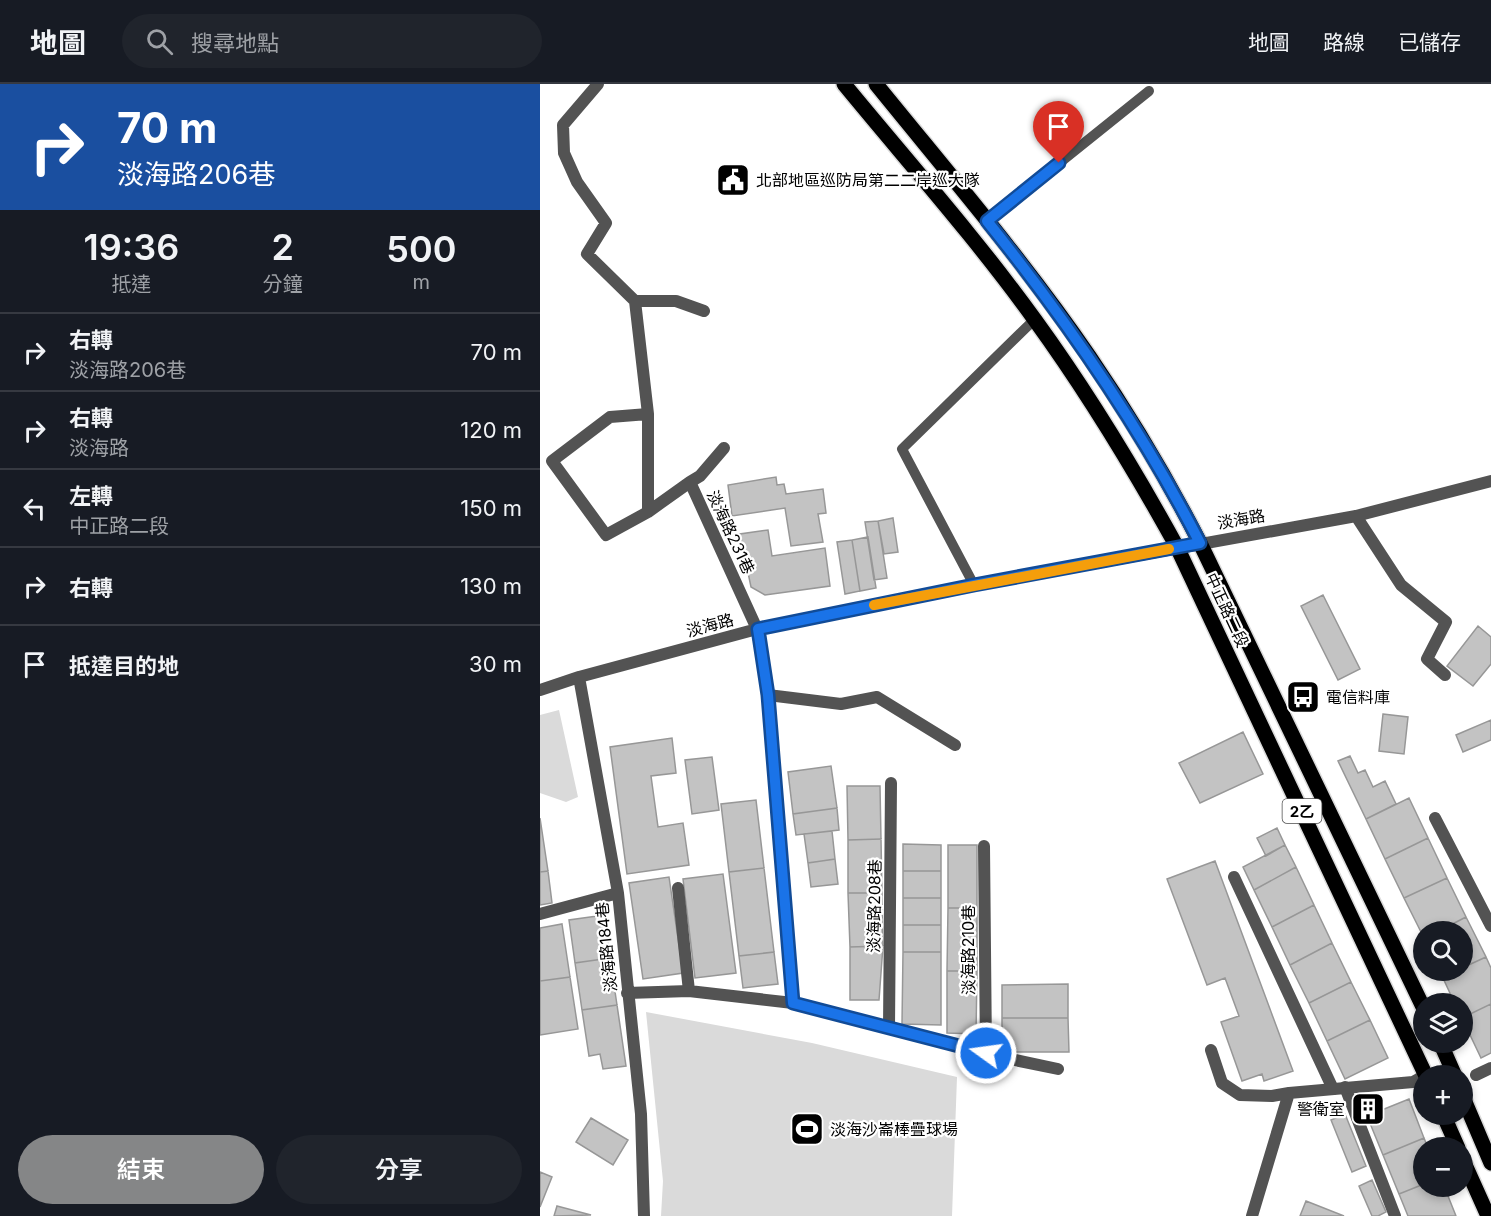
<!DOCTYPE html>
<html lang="zh-TW">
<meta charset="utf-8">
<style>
:root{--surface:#171b24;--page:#20242c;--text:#f1f3f6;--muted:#9ea1a6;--line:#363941;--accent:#858687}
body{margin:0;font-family:Inter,"Noto Sans TC",sans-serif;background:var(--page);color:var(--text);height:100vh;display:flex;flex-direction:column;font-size:22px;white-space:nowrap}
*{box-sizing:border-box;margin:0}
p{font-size:20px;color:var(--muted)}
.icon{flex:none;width:33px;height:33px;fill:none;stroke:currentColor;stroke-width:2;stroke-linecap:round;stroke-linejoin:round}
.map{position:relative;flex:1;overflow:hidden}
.drawer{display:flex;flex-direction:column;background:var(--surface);width:540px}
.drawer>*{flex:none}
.guide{background:#1a4fa0;color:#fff;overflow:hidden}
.controls{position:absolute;left:873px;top:837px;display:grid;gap:12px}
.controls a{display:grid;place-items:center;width:60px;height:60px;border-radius:50%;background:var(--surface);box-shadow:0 3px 9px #0003;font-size:30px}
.pin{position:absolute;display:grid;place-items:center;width:51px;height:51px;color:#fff;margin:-62px -26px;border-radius:50% 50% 50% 0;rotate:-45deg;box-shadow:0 0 6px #0007}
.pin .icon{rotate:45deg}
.me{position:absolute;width:66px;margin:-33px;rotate:284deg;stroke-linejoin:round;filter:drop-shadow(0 0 4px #0008)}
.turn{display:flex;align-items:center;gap:21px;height:126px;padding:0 18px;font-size:27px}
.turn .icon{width:78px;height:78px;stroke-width:2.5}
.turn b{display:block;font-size:42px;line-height:51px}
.eta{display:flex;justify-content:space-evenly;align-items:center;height:102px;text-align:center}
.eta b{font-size:36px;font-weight:600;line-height:42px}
.cta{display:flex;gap:12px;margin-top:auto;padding:12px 18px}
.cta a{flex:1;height:69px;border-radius:36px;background:var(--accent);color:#fff;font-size:24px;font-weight:600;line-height:69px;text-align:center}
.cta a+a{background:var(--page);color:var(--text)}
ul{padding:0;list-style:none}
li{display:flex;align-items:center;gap:18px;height:78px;padding:0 18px;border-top:2px solid var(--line)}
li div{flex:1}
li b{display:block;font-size:22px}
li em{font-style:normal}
header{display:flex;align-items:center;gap:36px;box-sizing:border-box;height:84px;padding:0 30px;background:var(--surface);border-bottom:2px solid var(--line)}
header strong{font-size:28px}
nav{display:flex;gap:33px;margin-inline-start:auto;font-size:21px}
.search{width:420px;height:54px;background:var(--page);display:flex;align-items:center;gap:15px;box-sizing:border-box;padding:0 21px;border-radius:33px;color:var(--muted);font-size:22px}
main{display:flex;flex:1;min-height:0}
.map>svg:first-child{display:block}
.green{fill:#dadada}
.building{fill:#c3c3c3;stroke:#979797;stroke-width:1.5}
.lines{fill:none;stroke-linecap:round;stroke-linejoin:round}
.primary-casing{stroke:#dbdbdb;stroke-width:18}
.service{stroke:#535353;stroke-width:10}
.pedestrian{stroke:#535353;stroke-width:12}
.minor{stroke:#535353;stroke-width:12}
.primary{stroke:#000;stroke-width:15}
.route-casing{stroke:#114b97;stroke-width:15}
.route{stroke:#1a73e8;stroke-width:10}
.slow{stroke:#f59e0b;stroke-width:10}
.labels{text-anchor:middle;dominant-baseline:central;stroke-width:4.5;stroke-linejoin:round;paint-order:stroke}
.shield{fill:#fff;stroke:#4c4c4c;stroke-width:1.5}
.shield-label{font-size:15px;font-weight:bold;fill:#000}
.poi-label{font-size:16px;fill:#000;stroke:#fff;text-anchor:start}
.street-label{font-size:16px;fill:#000;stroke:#fff}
</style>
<header>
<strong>地圖</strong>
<div class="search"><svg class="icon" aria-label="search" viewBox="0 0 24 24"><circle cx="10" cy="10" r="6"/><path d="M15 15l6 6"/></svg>搜尋地點</div>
<nav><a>地圖</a><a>路線</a><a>已儲存</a></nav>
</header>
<main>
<section class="drawer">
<div class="guide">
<div class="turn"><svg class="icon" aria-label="right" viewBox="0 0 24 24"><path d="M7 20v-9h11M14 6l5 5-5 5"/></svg><div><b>70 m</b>淡海路206巷</div></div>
</div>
<div class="eta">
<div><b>19:36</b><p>抵達</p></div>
<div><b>2</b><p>分鐘</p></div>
<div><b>500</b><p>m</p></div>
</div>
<ul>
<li><svg class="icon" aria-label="right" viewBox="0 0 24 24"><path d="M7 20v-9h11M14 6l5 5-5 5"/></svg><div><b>右轉</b><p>淡海路206巷</p></div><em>70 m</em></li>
<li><svg class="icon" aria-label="right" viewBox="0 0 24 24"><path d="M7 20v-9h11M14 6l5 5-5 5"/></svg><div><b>右轉</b><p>淡海路</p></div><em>120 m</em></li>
<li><svg class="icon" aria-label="left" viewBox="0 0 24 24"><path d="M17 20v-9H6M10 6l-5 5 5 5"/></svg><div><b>左轉</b><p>中正路二段</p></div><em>150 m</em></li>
<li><svg class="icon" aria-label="right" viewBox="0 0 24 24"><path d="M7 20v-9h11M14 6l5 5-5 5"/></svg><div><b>右轉</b></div><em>130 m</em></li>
<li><svg class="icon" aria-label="arrive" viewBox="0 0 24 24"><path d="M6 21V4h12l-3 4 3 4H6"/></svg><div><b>抵達目的地</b></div><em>30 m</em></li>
</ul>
<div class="cta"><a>結束</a><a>分享</a></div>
</section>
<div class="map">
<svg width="951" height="1132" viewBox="0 0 951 1132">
<rect width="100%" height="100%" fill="#fff"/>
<path class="green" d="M19,626l19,87 -12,5 -26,-9v-78z
M106,928l166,31 145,34 -5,139h-291l2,-35z"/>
<path class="building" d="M236,393l1,8 7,-1 2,10 37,-5 3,24 -8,1 5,28 -32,4 -6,-38 -53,8 -4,-31z
M353,434l5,34 -14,2 -6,-33z
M338,437l9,57 -13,2 -9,-58z
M228,446l4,26 53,-8 5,38 -65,9 -14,-8 -11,-53z
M328,453l8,51 -16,3 -8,-51z
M312,456l8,51 -15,3 -8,-52z
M783,511l37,74 -22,11 -37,-74z
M938,542l13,11v27l-18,22 -26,-20z
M843,630l25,3 -4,37 -25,-3z
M951,636v20l-28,12 -7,-17z
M703,648l20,42 -63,29 -21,-40z
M132,654l4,35 -25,3 7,51 25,-4 6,42 -62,9 -17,-127z
M810,672l8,17 7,-3 8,17 12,-6 11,23 -30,15 -28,-58z
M172,673l7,53 -27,4 -7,-54z
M291,682l6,42 -44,6 -5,-42z
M307,702h33l1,53 -33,1z
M869,714l19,40 -43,21 -19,-40z
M216,716l8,68 -35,4 -8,-68z
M297,724l2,22 -43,5 -3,-21z
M0,734l8,53 -8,1z
M737,744l8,17 -19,11 -9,-18z
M292,747l3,28 -27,4 -4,-29z
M888,754l19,40 -43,20 -19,-39z
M341,755l1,54h-34v-53z
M363,760l38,1v26h-38z
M408,761h29v63h-29z
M745,761l11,22 -42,23 -11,-23z
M295,775l3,25 -27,3 -3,-24z
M675,777l78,210 -29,10 -2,-7 -20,7 -21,-59 18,-6 -14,-38 -18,7 -40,-106z
M756,783l18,38 -42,22 -18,-37z
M224,784l10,84 -35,4 -10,-84z
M8,787l4,32 -12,2v-33z
M363,787h38v27h-38z
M183,790l13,99 -41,5 -12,-99z
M129,793l14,96 -40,6 -14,-96z
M907,794l19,39 -29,15h-13v6l-20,-40z
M308,809h34l1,53 -33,1z
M363,814h38v27h-38z
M774,821l18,38 -42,22 -18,-38z
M408,824h29v63h-30z
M64,831l6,43 -35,5 -6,-43z
M926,833l20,40 -24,11v-36h-25z
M22,840l8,53 -30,4v-53z
M363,841h38v27h-38z
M792,859l19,39 -42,21 -19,-38z
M343,862l-4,54h-29v-53z
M234,868l4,32 -35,4 -4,-32z
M363,868h38v73l-39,-1z
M946,873l5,11v36l-29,14v-14h-7l-12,-26 15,-8h4v-2z
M70,874l7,47 -35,5 -7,-47z
M407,887h30l-1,63 -29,-1z
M30,893l8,52 -38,6v-54z
M811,898l19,38 -43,21 -18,-38z
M528,900v34h-66v-33z
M951,920v49l-10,5 -19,-40z
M77,921l9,61 -23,3 -3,-15 -11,2 -7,-46z
M462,934h66l1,34h-67z
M830,936l18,38 -43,21 -18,-38z
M869,1015l15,39 -41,17 -16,-39z
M805,1030l21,52 -14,6 -21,-52z
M51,1034l37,22 -15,25 -37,-23z
M884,1054l4,10h-4v36l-25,10 -16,-39z
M0,1088l12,5 -12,30z
M832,1096l14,32 -8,4h-6l-13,-30z
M884,1100v2h20l12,30h-48l-9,-22z
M766,1117l38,15h-44z
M17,1122l34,9 -37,1z"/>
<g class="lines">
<defs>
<path id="primary" d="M304,0c64,78 132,154 191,236 53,73 99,149 142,227l249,529
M336,0c72,89 148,177 213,272 41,60 78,122 111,187l224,466
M900,958l15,34
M922,1011l29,68
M903,1030l15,34
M922,1074l26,58"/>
</defs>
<use href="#primary" class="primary-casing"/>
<path class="service" d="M447,137l162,-130
M434,501l-72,-136 133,-130"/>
<path class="pedestrian" d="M895,734l56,108
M694,793l99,212
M936,991l15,-7
M805,1003l50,129"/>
<path class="minor" d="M58,0l-35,41 1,28 13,29 29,41 -19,31 48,47 13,113 -38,3 -58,44 54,74 42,-23 42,-30 67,147 11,66 25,308
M95,217h41l28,10
M108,330v98
M150,398l10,-6 24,-28
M816,432l45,69 45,37 -19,37 18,16
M39,593l39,216 23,221 3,102
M0,606l39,-13 178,-48 217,-44 382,-69 135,-35
M228,611l73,9 36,-7 78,48
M444,762l2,208
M138,804l11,103
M0,830l78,-21
M87,909l62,-2 104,12 193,51 72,15
M349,944l2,-245
M671,966l11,33 18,12 32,1 17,-3
M712,1132l37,-123 124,-11 11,-6"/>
<use href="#primary" class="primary"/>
</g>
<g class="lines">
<defs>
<path id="route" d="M446,969l-193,-50 -25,-308 -10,-66 216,-44 226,-42c-59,-115 -132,-221 -213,-322l72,-58"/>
</defs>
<use href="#route" class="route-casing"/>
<use href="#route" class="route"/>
<path class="slow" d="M334,521l295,-56"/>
</g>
<defs>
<symbol id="civic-square" viewBox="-11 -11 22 22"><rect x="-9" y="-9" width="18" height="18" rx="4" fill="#000" stroke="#fff"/><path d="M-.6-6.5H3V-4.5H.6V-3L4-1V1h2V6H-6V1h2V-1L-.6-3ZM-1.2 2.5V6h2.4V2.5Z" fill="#fff"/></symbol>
<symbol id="bus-square" viewBox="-11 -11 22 22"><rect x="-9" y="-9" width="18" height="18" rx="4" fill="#000" stroke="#fff"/><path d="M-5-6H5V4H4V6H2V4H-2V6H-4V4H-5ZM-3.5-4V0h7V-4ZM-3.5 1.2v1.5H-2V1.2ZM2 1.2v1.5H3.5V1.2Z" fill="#fff"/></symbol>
<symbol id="building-square" viewBox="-11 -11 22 22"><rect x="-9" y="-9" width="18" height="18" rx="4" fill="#000" stroke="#fff"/><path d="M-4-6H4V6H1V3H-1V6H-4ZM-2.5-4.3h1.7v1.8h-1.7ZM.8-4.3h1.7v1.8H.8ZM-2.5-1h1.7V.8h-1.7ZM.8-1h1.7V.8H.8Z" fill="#fff"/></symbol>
<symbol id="stadium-square" viewBox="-11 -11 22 22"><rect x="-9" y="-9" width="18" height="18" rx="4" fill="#000" stroke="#fff"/><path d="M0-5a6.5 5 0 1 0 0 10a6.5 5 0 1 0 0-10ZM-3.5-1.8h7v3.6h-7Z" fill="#fff"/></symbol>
</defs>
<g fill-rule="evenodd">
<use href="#civic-square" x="174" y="77" width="38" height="38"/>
<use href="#bus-square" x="744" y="594" width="38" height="38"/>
<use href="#building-square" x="809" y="1006" width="38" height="38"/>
<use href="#stadium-square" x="248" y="1026" width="38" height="38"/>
</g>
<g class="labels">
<rect class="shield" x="742.5" y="715" width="39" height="24" rx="4.5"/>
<g class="shield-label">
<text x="762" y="727">2乙</text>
</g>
<g class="poi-label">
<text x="216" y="96">北部地區巡防局第二二岸巡大隊</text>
<text x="786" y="613">電信料庫</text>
<text x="805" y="1025" text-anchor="end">警衛室</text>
<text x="290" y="1045">淡海沙崙棒疊球場</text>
</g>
<g class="street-label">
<text transform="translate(701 435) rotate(-10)">淡海路</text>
<text transform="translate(191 448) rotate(65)">淡海路231巷</text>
<text transform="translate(687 526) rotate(65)">中正路二段</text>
<text transform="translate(170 541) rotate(-15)">淡海路</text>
<text transform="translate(334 822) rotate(-89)">淡海路208巷</text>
<text transform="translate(66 863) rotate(-96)">淡海路184巷</text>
<text transform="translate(428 866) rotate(-90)">淡海路210巷</text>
</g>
</g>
</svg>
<div class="controls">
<a><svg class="icon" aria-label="search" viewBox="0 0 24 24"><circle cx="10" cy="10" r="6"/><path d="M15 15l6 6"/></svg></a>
<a><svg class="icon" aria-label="layers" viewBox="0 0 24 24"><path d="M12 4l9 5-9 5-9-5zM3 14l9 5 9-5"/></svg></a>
<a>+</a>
<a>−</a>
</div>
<div class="pin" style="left:519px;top:79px;background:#d93025"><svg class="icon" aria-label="arrive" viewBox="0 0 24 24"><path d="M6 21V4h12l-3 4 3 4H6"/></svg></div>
<svg class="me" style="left:446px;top:969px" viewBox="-20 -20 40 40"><circle r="17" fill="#1a73e8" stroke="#fff" stroke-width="3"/><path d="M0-11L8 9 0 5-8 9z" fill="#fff"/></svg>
</div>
</main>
